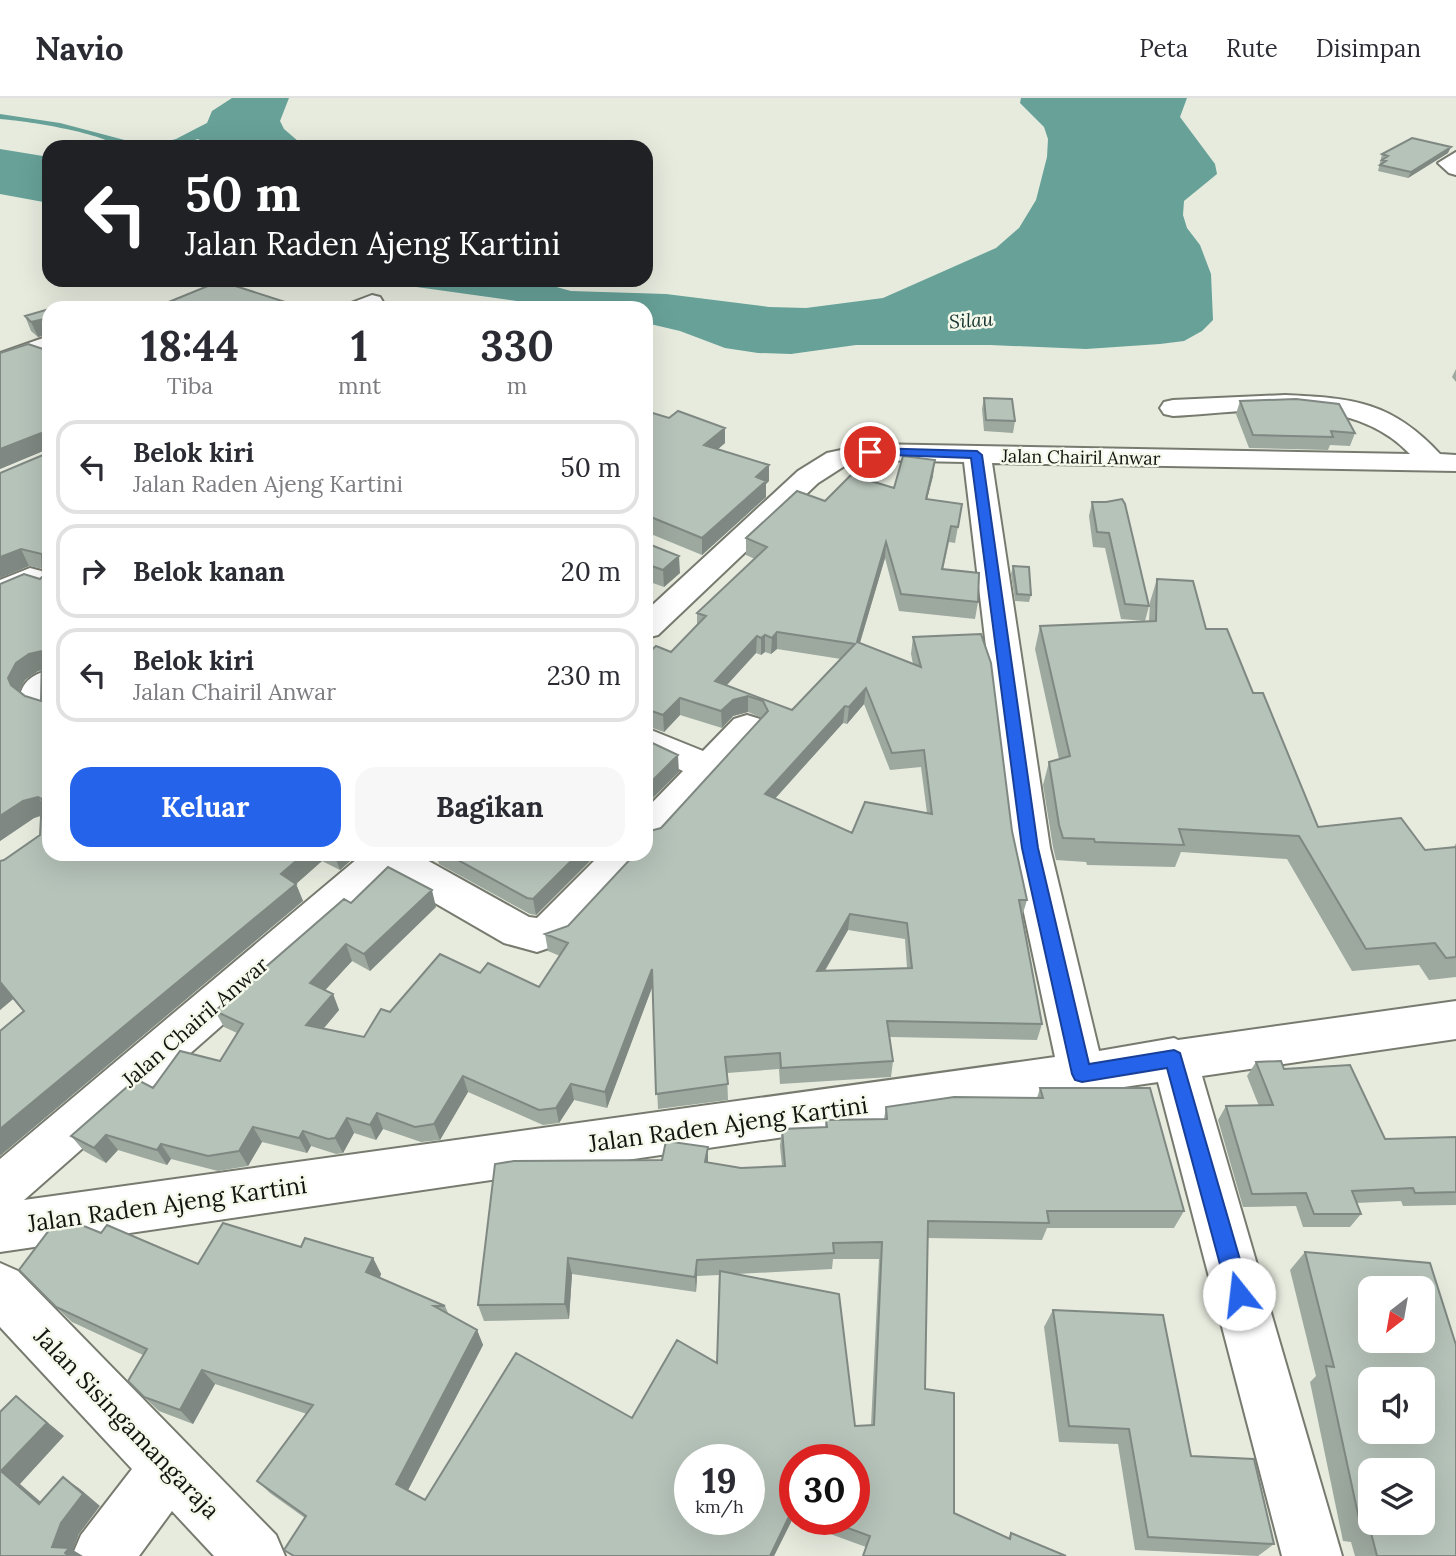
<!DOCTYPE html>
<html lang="id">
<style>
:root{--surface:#fff;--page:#f7f7f7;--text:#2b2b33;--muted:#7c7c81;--line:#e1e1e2;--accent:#2563eb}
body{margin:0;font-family:Lora,serif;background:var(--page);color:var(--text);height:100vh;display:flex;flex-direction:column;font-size:26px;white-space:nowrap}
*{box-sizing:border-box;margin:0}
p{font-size:23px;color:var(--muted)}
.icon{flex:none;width:38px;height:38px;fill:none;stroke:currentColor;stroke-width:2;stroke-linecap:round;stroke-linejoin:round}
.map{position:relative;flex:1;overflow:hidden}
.panel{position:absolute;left:42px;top:203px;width:611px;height:560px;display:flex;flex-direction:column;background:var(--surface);border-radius:21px;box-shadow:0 7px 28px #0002}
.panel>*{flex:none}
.top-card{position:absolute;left:42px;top:42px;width:611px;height:147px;border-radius:21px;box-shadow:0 7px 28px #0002;background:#202124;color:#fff;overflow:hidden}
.needle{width:46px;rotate:211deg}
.tools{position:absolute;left:1358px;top:1178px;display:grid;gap:14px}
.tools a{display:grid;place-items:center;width:77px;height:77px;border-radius:14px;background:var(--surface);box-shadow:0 7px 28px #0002;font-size:35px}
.speed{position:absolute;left:674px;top:1346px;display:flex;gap:14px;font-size:35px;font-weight:700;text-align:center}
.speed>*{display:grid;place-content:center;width:91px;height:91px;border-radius:50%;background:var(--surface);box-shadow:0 7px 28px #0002;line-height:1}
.speed small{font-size:18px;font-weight:400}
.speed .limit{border:10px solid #d22;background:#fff;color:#111}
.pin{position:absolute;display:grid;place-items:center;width:60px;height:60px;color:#fff;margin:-30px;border:4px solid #fff;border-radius:50%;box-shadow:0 2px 7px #0007}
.me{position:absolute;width:77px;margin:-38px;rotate:344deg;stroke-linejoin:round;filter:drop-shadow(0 0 5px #0008)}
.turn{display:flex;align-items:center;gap:24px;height:147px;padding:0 28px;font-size:32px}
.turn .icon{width:91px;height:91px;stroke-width:2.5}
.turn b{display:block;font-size:49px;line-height:60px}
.eta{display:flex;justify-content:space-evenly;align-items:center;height:119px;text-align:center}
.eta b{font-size:42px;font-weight:800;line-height:49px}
.cta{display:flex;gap:14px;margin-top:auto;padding:14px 28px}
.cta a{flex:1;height:80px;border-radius:21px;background:var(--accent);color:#fff;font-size:28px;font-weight:800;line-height:80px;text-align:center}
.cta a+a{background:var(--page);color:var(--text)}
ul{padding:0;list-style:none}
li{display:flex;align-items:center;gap:21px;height:94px;margin:0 14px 10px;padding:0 14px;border:4px solid var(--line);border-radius:21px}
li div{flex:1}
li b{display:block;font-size:26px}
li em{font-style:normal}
header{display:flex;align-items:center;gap:42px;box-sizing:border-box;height:98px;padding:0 35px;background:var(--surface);border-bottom:2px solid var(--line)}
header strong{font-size:33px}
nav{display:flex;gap:38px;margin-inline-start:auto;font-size:24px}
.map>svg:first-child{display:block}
.water{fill:#67a198}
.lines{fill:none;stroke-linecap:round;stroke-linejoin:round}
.minor-casing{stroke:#777b6f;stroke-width:4}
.minor{fill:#fff;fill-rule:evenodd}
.wall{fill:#9da89f;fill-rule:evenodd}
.shaded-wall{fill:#7f8882}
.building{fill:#b6c3b9;stroke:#7f8882;stroke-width:2;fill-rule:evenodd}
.route{fill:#2563eb;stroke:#184099;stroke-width:2}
.labels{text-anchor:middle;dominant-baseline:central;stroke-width:5;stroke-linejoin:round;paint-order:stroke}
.far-street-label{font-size:18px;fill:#12140f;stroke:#f4f9eb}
.far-water-label{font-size:19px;font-style:italic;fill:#15332f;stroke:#f4f9eb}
.street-label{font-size:21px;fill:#12140f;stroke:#f4f9eb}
.near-street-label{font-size:24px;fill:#12140f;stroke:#f4f9eb}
</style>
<header>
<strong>Navio</strong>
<nav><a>Peta</a><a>Rute</a><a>Disimpan</a></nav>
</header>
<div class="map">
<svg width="1456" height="1458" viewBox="0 0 1456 1458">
<rect width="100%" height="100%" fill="#e7ebde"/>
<path class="water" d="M232,0h57l-9,23 4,8 21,18h-105v-7l-3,-1 -9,8h-69c-19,-15 -93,-26 -119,-28v-5l60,9 76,20 20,1 20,-5 25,-13 6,-3 5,-12z
M1021,0h166l-7,19 35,47 2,10 -33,27 -1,14 4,13 13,17 11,29 2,46 -11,11 -18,10 -24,3 -74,5 -96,-4h-134l-65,9 -33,-1 -33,-5 -45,-17 -34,-8v-15h-79l-201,-28h165l40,11 95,3 103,13 37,1 77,-10 113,-50 23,-20 17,-28 11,-43 1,-18 -4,-12 -24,-24z
M0,51l49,8v46l-49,-9z"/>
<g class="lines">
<defs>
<path id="minor" d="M1456,54v23l-7,-2 -11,-10z
M372,197l8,2 3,5 -3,5 -33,1 4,-5z
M49,238v15l-49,18v-16z
M1285,297c69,3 107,7 155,59l16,1v16l-464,-8 58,385 49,203 75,-13 4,2 278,-39v38l-254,37 140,480h-60l-124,-474 -1158,170v-93l363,-305h53l113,63 8,1 64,-64h44l-6,10 -70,77 -32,11 -33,-9 -114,-66 -366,323 1031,-143 -45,-209 -46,-386 -94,-2 -24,5 -28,18 -160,152 -12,3v-27l152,-140 29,-18 43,-9 540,10c-60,-63 -159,-42 -237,-38l-9,-2 -4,-6 4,-6 9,-2z
M30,470l19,5v20l-17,-5 -32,14v-22z
M49,572v46c-13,-4 -22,-8 -29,-20 3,-16 15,-22 29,-26z
M747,617l13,4 5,8 -5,8 -100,108 -14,4v-38l37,-38 -37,-17v-26l57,23 31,-32z
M0,1165l18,8 258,264 9,21h-71l-42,-45 -33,45h-67l9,-21 51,-66 -132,-142z"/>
</defs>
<use href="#minor" class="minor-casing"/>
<use href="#minor" class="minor"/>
</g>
<path class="wall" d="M1448,55l-40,25 -30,-7 4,-17z
M49,211v35l-4,-9 -7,2 -7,-6 -6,-15z
M49,253v503h309l-18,16 -18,-9 -26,23 7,17 -280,110 -10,-12 -13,11 4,-150 36,-25 1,-19 -7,2 -34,23v-257l40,-5 3,-3v-7l-14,-3 -29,12 43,-123v-4l-43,18v-116zM41,572v31l-16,-5 -6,-4 6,-12 13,-9z
M1456,271v13l-4,-5z
M984,300l31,23 -2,12 -29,-2 -2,-22z
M1240,303l115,32 -5,13 -20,-1 -2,5 -79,-2 -13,-34z
M646,313l79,32 -7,6 51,16v16l-3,3v13l-64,58 -56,-23z
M933,378l-6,23 35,5 -7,39 -6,-1 -6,28 35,32 -3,17 -76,-8 -14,-53 -25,85 53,21 -2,-10 2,-17 99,194 15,69 -5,17 20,107 -5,16 -147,-3 3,24 -2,16 -111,7 -1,-15 -52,4 1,27 -70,9 -6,-122 -45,121 -33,-8 -15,23 -16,2 -75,-33 -28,48 -19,2 -38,-13 -7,11 -22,-7 -11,20 -7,1 -25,-8 -4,7 -45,-11 -14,24 -30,5 -47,-12 -4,6 -49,-15 -12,13 -22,-12 -13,-15 82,-48 67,-27 17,-28 -13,-6 -9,-16 136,-108 85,4 -66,64 -18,-10 -27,29 8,4 6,16 -15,18 40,9 26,-25 90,-39 59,14 21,-31 -12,-5 -3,-17 23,-8 93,-98 101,-110 -14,-6 -15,4 -11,12 -42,-13 -16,17 -17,-6h-1v-71l25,-3 26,-27v-12l58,-54 -9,-4v-17l79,-37 69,-13zM777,551l64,10 -49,51 -66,-24 30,-33 5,2 4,-3 6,2zM864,606l26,66 31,-3 6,46 -75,20 -77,-35 68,-75 4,1zM848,832l57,9 2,29 -82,3z
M1092,404h14l43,104 -4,15 -24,-2 -16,-71 -12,-1 -4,-31z
M646,445l34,30 -16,14 -14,-5z
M1013,468l18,29 -2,7 -14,-1 -4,-27z
M1157,481l49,50 47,64 65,134 107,23 29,-3 2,-4v134l-27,3 -10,-15 -67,6 -65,-112 -106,-7 -6,15 -88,-2 -1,-3 -30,-2 -3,-13 -10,-62 6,-23 10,-3 -24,-110 5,-23 109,-5 1,-19z
M436,756h161l-61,61 -6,-1 -91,-50z
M1256,964l28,7 101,70 71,-2v68l-53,1 -2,-5 -45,2 5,11 -11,13h-47l-7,-21 -53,1 -25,-87 8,-14h33l-12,-30z
M1040,990l144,123 -10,17h-127l-5,12 -114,-2 -3,151 29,124 54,25 3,-5 55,23 -200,-9 -74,-27 -18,36h-482l-8,-6 21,-32 -35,-25 -13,-12 50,-67 -92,-30 -22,40 -34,-13 -15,-14 -1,-42 -71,-33 -16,-15 45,-74 97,31 103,-17 72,11 8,16 -1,4 65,28 4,9 28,15 6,15 -75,145 17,10 207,-82 85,-55 2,-88 -22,1 -1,16 -124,-18 -3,45 -85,2 -6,-16 230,-142 33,5 41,-2 -2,-20 2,-17 43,-2 1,-7 58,-1 2,-12 151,-9zM833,1161h46l-8,166 -16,1 -119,-152 96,-5zM794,1362l60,59h-60z
M1305,1154l151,304h-101l-4,-14 -8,-1 -33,-159 6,-6 -26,-106z
M1053,1212l138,146 83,88 -16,12 -123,-6 -17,-106 -59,-2 -15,-115z"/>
<path class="shaded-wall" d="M1451,49l-3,6 -40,25 3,-6z
M285,204l1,6h-13z
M44,221l5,15 -11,3 -7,-15z
M725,330v15l-21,18v-16z
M41,335l7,16 -48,20v-20z
M935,362l-2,16 -10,39 3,-16z
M769,367v16l-3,3v13l-64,58v-17l54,-61z
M886,444l-1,16 -30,101 2,-17z
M21,451l8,17 -29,12v-21z
M679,458l1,17 -16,14 -1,-17z
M649,467l1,17 -4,4v-18z
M777,534v17l-6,5 1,-16z
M765,537v17l-4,3v-17z
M757,538l-1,17 -41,45v-17z
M42,553l7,17 -11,3 -13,9 -8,15 -9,-17 8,-15 13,-9z
M866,590l-2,16 -17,20 2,-17z
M748,598v16l-15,4 -11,12 -1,-17 12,-11z
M680,600v17l-16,17 -1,-17z
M845,608l-2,17 -79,88 1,-17z
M678,657l1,17 -33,33v-18z
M38,699l10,16 -14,5 -34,23v-25l23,-15z
M304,756h15l3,7 -34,30 -7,-17z
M334,756h24l-18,16z
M578,756h19l-61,61 -3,-16z
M296,786l7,17 -303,255v-27z
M432,792l4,17 -66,64 -6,-17z
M850,816l-2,16 -33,57 2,-16z
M346,846l6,17 -35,38 -7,-16z
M652,871l1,16 -46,123 -2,-16z
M1,885l12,16 -13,11v-26z
M333,896l6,16 -26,31 -7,-16z
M463,978l5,16 -28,48 -6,-16z
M571,986l3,16 -15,23 -3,-15z
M377,1015l6,16 -7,11 -6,-15z
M347,1020l7,15 -11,20 -8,-15z
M253,1029l9,15 -14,24 -9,-15z
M303,1033l8,15 -4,7 -8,-15z
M106,1037l12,15 -12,13 -12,-15z
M161,1046l10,15 -4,6 -10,-15z
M708,1049v18l-3,-3z
M373,1160l8,16 -6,14 -9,-16z
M568,1160l4,16 -3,45 -4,-15z
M697,1162v16l-1,16 -1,-15z
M477,1232l6,15 -78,151 -9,-12z
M202,1272l13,14 -22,40 -13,-14z
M16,1298l48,40 -44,48 37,32 -18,-12 -38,-33z
M63,1379l17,12 20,17 -21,28 -6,16 10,6h-16l-15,-9z
M793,1410l-1,12 -18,36h-4z"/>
<path class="building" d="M1412,40l39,9 -40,25 -31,-7 6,-4 -4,-1 6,-4 -6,-2z
M220,183l65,21 -12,6h-119z
M74,205l6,5h-26z
M49,211v30l-4,-4 -1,-16 -13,3 -6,-6z
M28,246l21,7v503h255l-23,20 15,10 -296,245v-98l24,-20 -23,-28 -1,1v-123l4,-1 36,-25 2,-36 -4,-2 -15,4 -23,15v-232l24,-10 16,5 3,-3 -1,-22 -21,-5 -21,8v-84l43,-18 1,-20 -3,-2 -41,16v-96zM42,553l-1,50 -16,-5 -14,-11 -3,-7 8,-15 13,-9z
M984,300l28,1 3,22 -29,-1z
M1296,301l43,5 16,29 -24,-2 2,6 -80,-2 -13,-34z
M646,313l23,7 9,-7 47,17 -21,17 65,20 -13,12 10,4 -64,57 -56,-23z
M903,358l32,4 -9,39 36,5 -4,23 -7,-1 -9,43 37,4 -1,29 -77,-8 -15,-52 -29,100 64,25 -8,-30 68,-3 10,29 21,168 15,69h-8l23,124 -155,-3 6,40 -112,7 -1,-15 -55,4 3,27 -72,10 -4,-125 -47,123 -34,-8 -15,24 -17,2 -76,-34 -29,48 -19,3 -38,-14 -7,12 -23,-7 -12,20 -7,1 -25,-8 -4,7 -46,-11 -14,24 -31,5 -47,-12 -4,6 -51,-15 -12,13 -23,-12 65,-57 17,9 27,-37 40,10 23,-37 -28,-13 129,-112 7,4 37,-36 44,23 -68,64 -18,-10 -36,39 23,11 -27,31 58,12 17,-28 9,3 50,-58 40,19 8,-10 51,24 29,-44 -23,-9 23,-8 67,-72h11v-22l15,-4 107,-117 -5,-10 -15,-5 -15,4 -12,11 -41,-13 -17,17 -17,-6v-54l10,-9 15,6 35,-36 -9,-3 70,-66 -21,-9 51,-47 28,10 26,-26 43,13zM777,534l78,12 -63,66 -77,-29 42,-45 4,2 4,-3 7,3zM866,590l26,65 32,-3 8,64 -67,-12 -13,31 -87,-39 80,-88 4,1zM850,816l57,9 5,45 -95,3z
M1122,401l3,5 24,102 -24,-2 -16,-71 -12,-1 -5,-30h14z
M646,445l33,13 -16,14 -14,-5 -3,3z
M1013,468l16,1 2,28 -14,-1z
M1157,481l36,2 13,48h21l26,64h10l55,134 83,-9 24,32 31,-3v110l-10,1 -11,-15 -69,6 -67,-113 -120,-7 5,16 -89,-3 -1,-3 -31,-1 -4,-13 -10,-63 21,-6 -30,-130 116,-5z
M646,642l32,15 -32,32z
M447,756h131l-45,45 -6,-1z
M1281,963l3,8 66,-4 35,74 71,-2v55l-41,1 -2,-5 -61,3 9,23h-47l-8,-21 -54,1 -26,-88 47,-1 -17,-43z
M1040,990h110l34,123h-137l2,12 -121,-2 -3,168 29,4v120l56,26 1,-6 55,23h-203l7,-20 -47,-17h31v-59h-60v49l-1,-1 -23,48h-476l-10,-6 22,-34 -49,-35 56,-76 -111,-35 -22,40 -36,-13 -16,-16 19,-32 -91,-42 -37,-37 31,-41 29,-5 22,9 6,-8 91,39 25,-41 78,24 4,-9 68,20 -7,14 79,34h-11l43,24 -81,154 29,16 91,-147 116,65 45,-78 40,23 3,-92 119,23 16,132 19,-1 8,-183 -49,1 1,10 -137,7 -2,17 -127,-19 -3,46 -87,1 17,-141 19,-3 148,-1 4,-19 42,6 -3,15 36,6 44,-2 -3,-37 45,-2 -1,-7 61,-1 -1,-12 68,-10 89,1zM690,1362h59v59h-59z
M1305,1154l125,11 26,82v211h-79l-7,-27 -9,-1 -35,-162 8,1zM1370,1190h53v52h-53zM1370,1281h53v53h-53zM1370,1372h53v52h-53z
M1053,1212l110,5 28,141 63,3 20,85 -126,-7 -19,-108 -60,-3z
M16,1298l31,27 -46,48 38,33 24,-27 20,17 -22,29 -9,24 17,1 -4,5 4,3h-69v-144z"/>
<path class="route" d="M870,350l107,3 5,4 56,393 51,216 85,-14 6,3 70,241 -3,8 -8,3 -7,-3 -4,-8 -61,-226 -85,14 -7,-2 -3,-6 -50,-226 -51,-390 -105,-4 -2,-2z"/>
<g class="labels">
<g class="far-street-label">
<text transform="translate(1081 359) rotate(1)">Jalan Chairil Anwar</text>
</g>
<g class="far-water-label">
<text transform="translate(971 222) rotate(-4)">Silau</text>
</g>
<g class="street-label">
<text transform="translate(195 924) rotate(-41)">Jalan Chairil Anwar</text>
</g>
<g class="near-street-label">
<text transform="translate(728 1026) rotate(-8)">Jalan Raden Ajeng Kartini</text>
<text transform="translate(167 1106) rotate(-8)">Jalan Raden Ajeng Kartini</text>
<text transform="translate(127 1325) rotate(46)">Jalan Sisingamangaraja</text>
</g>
</g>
</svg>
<div class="tools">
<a><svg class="needle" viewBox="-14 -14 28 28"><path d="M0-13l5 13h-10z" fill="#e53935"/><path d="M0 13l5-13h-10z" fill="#7c7c81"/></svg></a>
<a><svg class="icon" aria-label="sound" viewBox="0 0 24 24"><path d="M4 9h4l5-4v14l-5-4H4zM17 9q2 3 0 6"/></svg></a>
<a><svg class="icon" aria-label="layers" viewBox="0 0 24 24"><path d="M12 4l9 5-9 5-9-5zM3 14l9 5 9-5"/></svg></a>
</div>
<div class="speed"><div>19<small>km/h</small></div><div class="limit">30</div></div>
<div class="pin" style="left:870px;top:354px;background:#d93025"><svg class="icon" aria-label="arrive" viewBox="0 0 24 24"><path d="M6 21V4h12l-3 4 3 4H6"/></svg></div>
<svg class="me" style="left:1239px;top:1196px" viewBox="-20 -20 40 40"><circle r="19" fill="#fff"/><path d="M0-13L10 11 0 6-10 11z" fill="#2563eb"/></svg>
<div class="top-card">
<div class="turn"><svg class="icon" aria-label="left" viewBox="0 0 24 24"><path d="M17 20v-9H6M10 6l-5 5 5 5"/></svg><div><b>50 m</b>Jalan Raden Ajeng Kartini</div></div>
</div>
<section class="panel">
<div class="eta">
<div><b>18:44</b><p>Tiba</p></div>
<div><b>1</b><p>mnt</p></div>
<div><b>330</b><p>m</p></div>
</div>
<ul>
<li><svg class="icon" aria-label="left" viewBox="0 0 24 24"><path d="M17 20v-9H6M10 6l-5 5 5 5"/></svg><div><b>Belok kiri</b><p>Jalan Raden Ajeng Kartini</p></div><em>50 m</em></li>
<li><svg class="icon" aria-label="right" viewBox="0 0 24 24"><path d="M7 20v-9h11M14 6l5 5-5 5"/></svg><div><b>Belok kanan</b></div><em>20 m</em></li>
<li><svg class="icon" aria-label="left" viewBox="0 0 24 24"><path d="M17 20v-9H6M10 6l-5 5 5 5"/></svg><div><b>Belok kiri</b><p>Jalan Chairil Anwar</p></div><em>230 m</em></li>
</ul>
<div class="cta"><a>Keluar</a><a>Bagikan</a></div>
</section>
</div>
